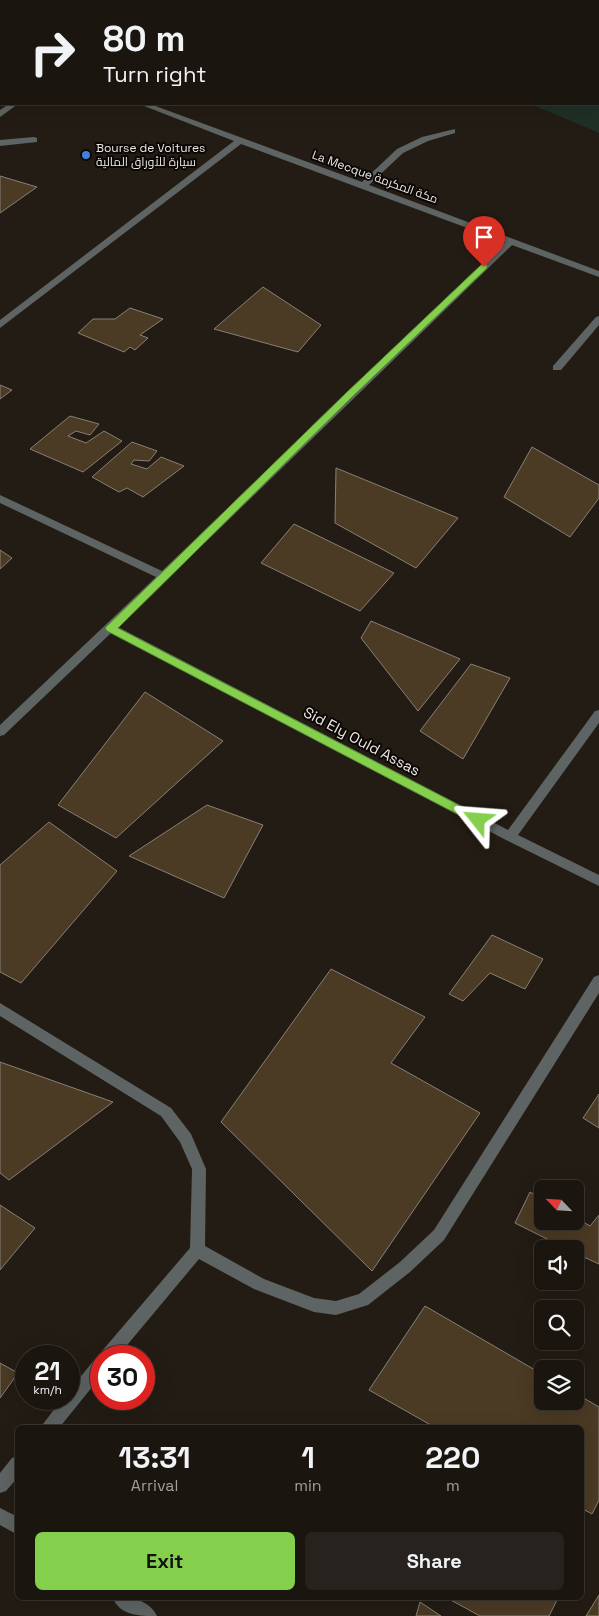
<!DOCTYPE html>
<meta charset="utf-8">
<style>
:root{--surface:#1a150f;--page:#27221d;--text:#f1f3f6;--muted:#9f9f9e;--line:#38342f;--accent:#84d04d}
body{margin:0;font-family:"Space Grotesk",Cairo,sans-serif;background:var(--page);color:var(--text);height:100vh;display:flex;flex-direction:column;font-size:19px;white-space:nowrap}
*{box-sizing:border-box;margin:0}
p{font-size:16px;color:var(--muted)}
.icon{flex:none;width:28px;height:28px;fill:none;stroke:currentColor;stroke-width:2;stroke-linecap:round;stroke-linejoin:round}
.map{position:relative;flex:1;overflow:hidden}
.panel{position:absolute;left:15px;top:1425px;width:569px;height:175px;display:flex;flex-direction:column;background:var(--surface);border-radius:8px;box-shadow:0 5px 20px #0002,0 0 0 1px var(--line)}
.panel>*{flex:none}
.banner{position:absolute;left:0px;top:0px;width:600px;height:105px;box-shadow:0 5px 20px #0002,0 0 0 1px var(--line);background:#1a150f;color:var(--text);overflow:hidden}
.needle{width:32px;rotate:295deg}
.buttons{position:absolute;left:534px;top:1180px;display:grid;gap:10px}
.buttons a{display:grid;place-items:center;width:50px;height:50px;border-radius:8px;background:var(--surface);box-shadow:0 5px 20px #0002,0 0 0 1px var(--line);font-size:25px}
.speed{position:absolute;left:15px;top:1345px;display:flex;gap:10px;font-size:25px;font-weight:700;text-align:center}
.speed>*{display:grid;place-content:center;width:65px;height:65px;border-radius:50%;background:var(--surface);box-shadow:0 5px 20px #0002,0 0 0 1px var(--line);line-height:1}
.speed small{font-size:12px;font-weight:400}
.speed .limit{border:8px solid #d22;background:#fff;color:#111}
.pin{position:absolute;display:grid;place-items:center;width:42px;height:42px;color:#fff;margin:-51px -21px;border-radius:50% 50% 50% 0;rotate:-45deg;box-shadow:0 0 5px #0007}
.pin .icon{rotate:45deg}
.me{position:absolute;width:55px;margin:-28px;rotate:298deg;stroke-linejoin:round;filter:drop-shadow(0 0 4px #0008)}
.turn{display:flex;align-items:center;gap:18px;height:105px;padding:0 20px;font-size:22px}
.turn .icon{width:65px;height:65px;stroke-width:2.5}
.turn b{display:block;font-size:35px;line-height:42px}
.eta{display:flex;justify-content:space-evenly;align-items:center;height:85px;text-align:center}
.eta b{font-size:30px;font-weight:700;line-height:35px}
.primary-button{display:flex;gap:10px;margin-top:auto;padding:10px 20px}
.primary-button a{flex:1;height:58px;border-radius:8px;background:var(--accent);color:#111;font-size:20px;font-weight:700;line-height:58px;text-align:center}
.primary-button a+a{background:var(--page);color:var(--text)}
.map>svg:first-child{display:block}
.green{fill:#1f3027}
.building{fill:#4b3a24;stroke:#888076}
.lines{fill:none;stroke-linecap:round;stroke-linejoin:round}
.minor{fill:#5e6463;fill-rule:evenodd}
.route{fill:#84d04d;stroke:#568732}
.shop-dot{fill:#3f7fe0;stroke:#0a0705;stroke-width:2}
.labels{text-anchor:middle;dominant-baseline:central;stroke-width:4;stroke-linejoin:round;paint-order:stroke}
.far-poi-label{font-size:12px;fill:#ece7e2;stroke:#0a0705;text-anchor:start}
.far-street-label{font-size:12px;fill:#ece7e2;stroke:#0a0705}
.street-label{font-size:15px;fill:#ece7e2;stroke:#0a0705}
</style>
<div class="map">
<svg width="599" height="1616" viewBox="0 0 599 1616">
<rect width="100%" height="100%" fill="#231c14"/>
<path class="green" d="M374,0h225v133l-68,-29h68v-103z"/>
<path class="building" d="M0,176l37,11 -37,26z
M263,287l58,38 -23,27 -84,-23z
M130,308l33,11 -23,16 8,3 -13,12 -5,-3 -6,5 -46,-19 15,-14h22z
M0,385l12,5 -12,9z
M70,416l29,8 -9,11 -14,-4 -8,5 18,7 18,-12 18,10 -39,31 -53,-23z
M132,442l25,9 -8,10 -15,-1 -3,4 16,5 14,-12 23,9 -41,31 -16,-9 -8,4 -27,-15z
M532,447l67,38v13l-29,39 -66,-40z
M336,468l122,50 -42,50 -81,-45z
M294,524l100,49 -34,38 -99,-48z
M0,550l12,8 -12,11z
M371,621l89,38 -42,52 -57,-73z
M471,664l39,14 -47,81 -43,-28z
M145,692l78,49 -107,97 -58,-33z
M207,805l56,20 -39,73 -95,-42z
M49,822l68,49 -96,112 -21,-11v-107z
M492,935l51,24 -18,30 -35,-16 -27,28 -14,-7z
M331,969l94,48 -34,46 89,50 -108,158 -151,-149z
M0,1062l113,40 -104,78 -9,-7z
M599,1094v34l-16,-10z
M530,1192l12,7v22h33v-4l15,9 9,-11v49l-24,-11v-4h-8l-52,-26z
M0,1205l35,23 -35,42z
M425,1306l117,68v27h33v-8l24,14v93l-7,14 -11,-6v-80h-145l-67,-38z
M0,1363l18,10 -18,25z
M599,1595v21h-13z
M447,1598h111l-9,18h-69z
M420,1602l21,14h-25z"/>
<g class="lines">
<path class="minor" d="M0,49h1v5h-1z
M9,104h9l-18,13v-7z
M139,104h11l212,78 35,-33 25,-12 33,-8v4l-27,8 -25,12 -34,32 230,86v6l-87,-32 -394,382 390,203 87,-119 4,-1v13l-81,112 81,40v11l-93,-46 -395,-207 -107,102 -4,1v-11l156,-148 -156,-74v-8l162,76 343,-329 -264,-98 -241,184v-8l234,-179z
M34,137l3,1v4l-37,4v-6z
M599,316v9l-38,45h-8v-4l43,-49z
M599,975v18l-155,247 -34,32 -42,33 -32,10 -22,-3 -60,-23 -55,-30 -81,97h-17v20l-42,52h-19l22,-29h7v-8l26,-32 6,-2 1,-6 88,-103 2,-79 -12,-27 -19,-26 -161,-100v-13l171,105 20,26 15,35 -1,77 59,33 50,19 22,3 23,-7 41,-32 34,-32 160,-253z
M18,1456v21l-12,14 -6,2v-20l12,-15z
M0,1508l18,9v18l-18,-10z
M113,1598c15,-2 36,1 44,18 -17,0 -37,0 -44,-18z"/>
</g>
<path class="route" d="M484,264l3,1v3l-136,130 -233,230 364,189 1,3 -5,5 -371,-194 -2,-3 240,-234 136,-129z"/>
<circle class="shop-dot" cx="86" cy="155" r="5"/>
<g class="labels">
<g class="far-poi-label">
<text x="96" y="148">Bourse de Voitures<tspan x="96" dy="14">سيارة للأوراق المالية</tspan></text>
</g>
<g class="far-street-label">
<text transform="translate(375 177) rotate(20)">La Mecque مكة المكرمة</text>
</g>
<g class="street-label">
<text transform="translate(362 741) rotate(28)">Sid Ely Ould Assas</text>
</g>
</g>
</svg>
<div class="buttons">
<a><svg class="needle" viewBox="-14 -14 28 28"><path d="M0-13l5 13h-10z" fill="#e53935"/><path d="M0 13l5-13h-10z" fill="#9f9f9e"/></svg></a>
<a><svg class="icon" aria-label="sound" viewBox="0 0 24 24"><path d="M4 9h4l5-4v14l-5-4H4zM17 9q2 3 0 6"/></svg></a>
<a><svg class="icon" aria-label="search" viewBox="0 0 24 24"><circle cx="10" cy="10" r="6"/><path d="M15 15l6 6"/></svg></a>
<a><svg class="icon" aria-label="layers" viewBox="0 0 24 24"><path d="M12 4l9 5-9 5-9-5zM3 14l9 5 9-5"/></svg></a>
</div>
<div class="speed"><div>21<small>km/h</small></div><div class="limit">30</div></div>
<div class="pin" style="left:484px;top:267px;background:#d93025"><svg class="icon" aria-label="arrive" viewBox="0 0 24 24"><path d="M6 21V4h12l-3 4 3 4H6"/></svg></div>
<svg class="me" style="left:478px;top:820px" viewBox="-20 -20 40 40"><path d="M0-17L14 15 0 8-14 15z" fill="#84d04d" stroke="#fff" stroke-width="4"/></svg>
<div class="banner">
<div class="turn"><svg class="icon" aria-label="right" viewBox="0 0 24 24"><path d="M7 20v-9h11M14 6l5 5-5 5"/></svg><div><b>80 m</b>Turn right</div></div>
</div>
<section class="panel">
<div class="eta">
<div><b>13:31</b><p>Arrival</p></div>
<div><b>1</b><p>min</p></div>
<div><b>220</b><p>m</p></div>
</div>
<div class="primary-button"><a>Exit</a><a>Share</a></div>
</section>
</div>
